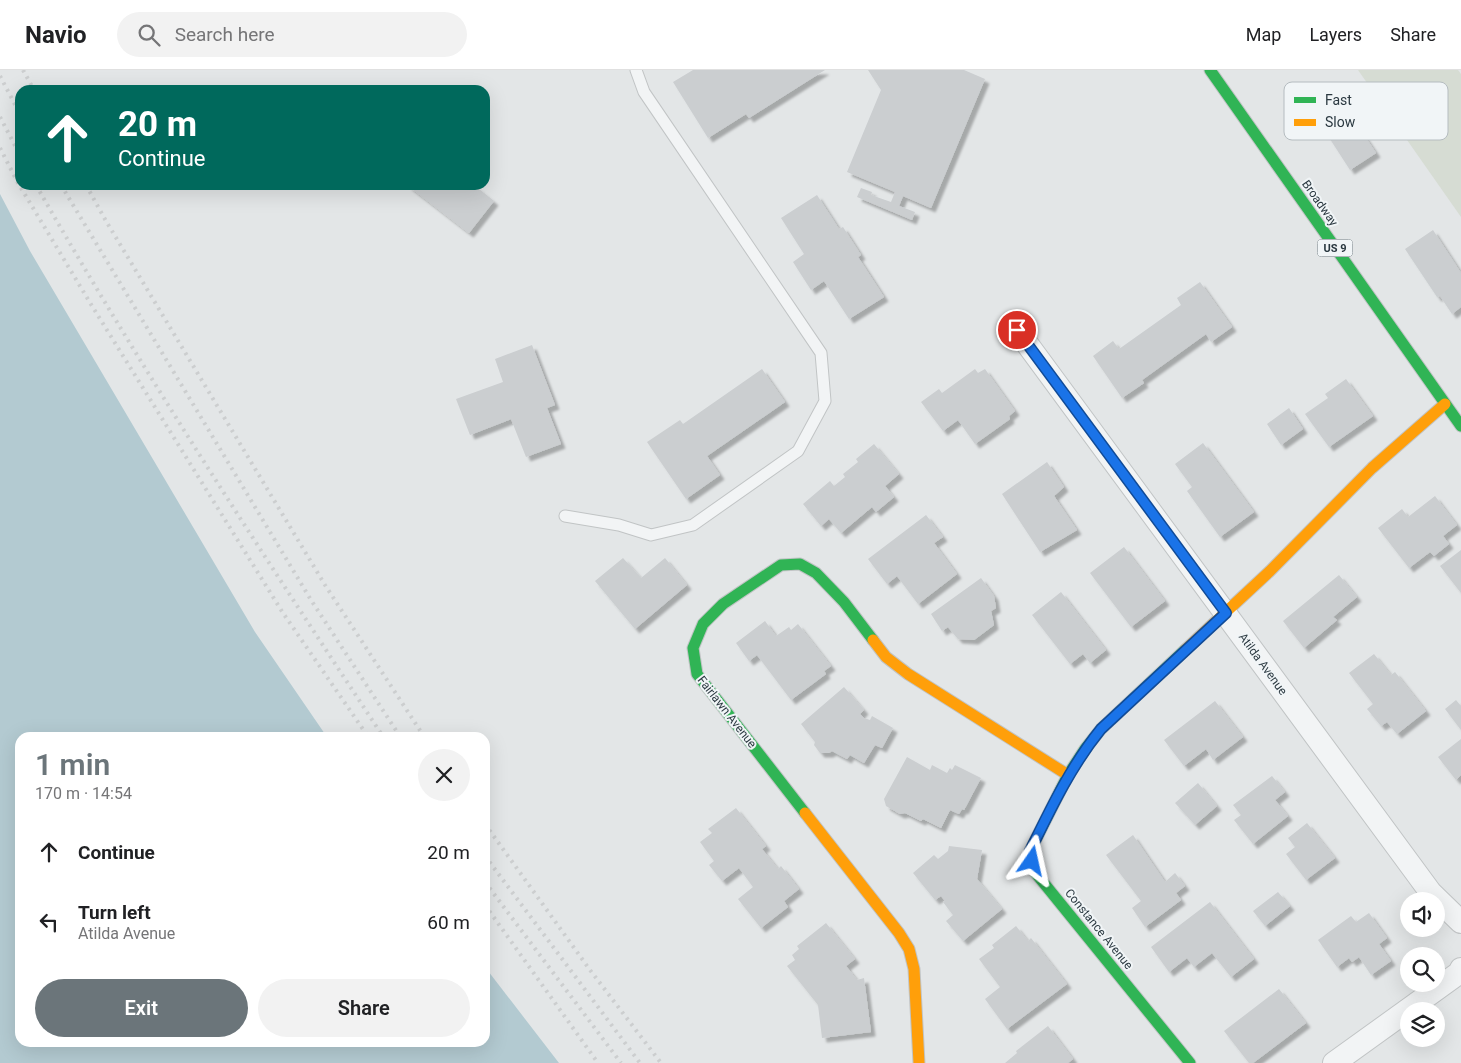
<!DOCTYPE html>
<meta charset="utf-8">
<style>
:root{--surface:#fff;--page:#f2f2f2;--text:#202124;--muted:#757577;--line:#e0e0e0;--accent:#6b757a}
body{margin:0;font-family:Roboto,sans-serif;background:var(--page);color:var(--text);height:100vh;display:flex;flex-direction:column;font-size:19px;white-space:nowrap}
*{box-sizing:border-box;margin:0}
p{font-size:16px;color:var(--muted)}
.icon{flex:none;width:28px;height:28px;fill:none;stroke:currentColor;stroke-width:2;stroke-linecap:round;stroke-linejoin:round}
.map{position:relative;flex:1;overflow:hidden}
.side{position:absolute;left:15px;top:662px;width:475px;height:315px;display:flex;flex-direction:column;background:var(--surface);border-radius:15px;box-shadow:0 5px 20px #0002}
.side>*{flex:none}
.guide{position:absolute;left:15px;top:15px;width:475px;height:105px;border-radius:15px;box-shadow:0 5px 20px #0002;background:#00695c;color:#fff;overflow:hidden}
.tools{position:absolute;left:1400px;top:822px;display:grid;gap:10px}
.tools a{display:grid;place-items:center;width:45px;height:45px;border-radius:50%;background:var(--surface);box-shadow:0 5px 20px #0002;font-size:25px}
.pin{position:absolute;display:grid;place-items:center;width:42px;height:42px;color:#fff;margin:-21px;border:2px solid #fff;border-radius:50%;box-shadow:0 1px 5px #0007}
.me{position:absolute;width:55px;margin:-28px;rotate:11deg;stroke-linejoin:round;filter:drop-shadow(0 0 4px #0008)}
.turn{display:flex;align-items:center;gap:18px;height:105px;padding:0 20px;font-size:22px}
.turn .icon{width:65px;height:65px;stroke-width:2.5}
.turn b{display:block;font-size:35px;line-height:42px}
.round{display:grid;place-items:center;flex:none;width:52px;height:52px;border-radius:26px;background:var(--page)}
.headline{display:flex;align-items:center;justify-content:space-between;height:85px;padding:0 20px}
h1{font-size:30px;font-weight:600;line-height:38px;color:var(--accent)}
.primary-button{display:flex;gap:10px;margin-top:auto;padding:10px 20px}
.primary-button a{flex:1;height:58px;border-radius:30px;background:var(--accent);color:#fff;font-size:20px;font-weight:600;line-height:58px;text-align:center}
.primary-button a+a{background:var(--page);color:var(--text)}
ul{padding:0;list-style:none}
li{display:flex;align-items:center;gap:15px;height:70px;padding:0 20px}
li div{flex:1}
li b{display:block;font-size:19px}
li em{font-style:normal}
header{display:flex;align-items:center;gap:30px;box-sizing:border-box;height:70px;padding:0 25px;background:var(--surface);border-bottom:1px solid var(--line)}
header strong{font-size:24px}
nav{display:flex;gap:28px;margin-inline-start:auto;font-size:18px}
.search{width:350px;height:45px;background:var(--page);display:flex;align-items:center;gap:12px;box-sizing:border-box;padding:0 18px;border-radius:28px;color:var(--muted);font-size:19px}
.map>svg:first-child{display:block}
.green{fill:#d6dcd3}
.water{fill:#b3cad1}
.building{fill:#cbced0;filter:url(#shadow)}
.lines{fill:none;stroke-linecap:round;stroke-linejoin:round}
.lane-casing{stroke:#c1c4c5;stroke-width:13}
.street-casing{stroke:#c1c4c5;stroke-width:24}
.fast-casing{stroke:#c1c4c5;stroke-width:13}
.slow-casing{stroke:#c1c4c5;stroke-width:13}
.lane{stroke:#f2f4f5;stroke-width:11}
.street{stroke:#f2f4f5;stroke-width:22}
.fast{stroke:#30b455;stroke-width:11}
.slow{stroke:#ff9f0a;stroke-width:11}
.rail{stroke:#cccecf;stroke-width:4;stroke-dasharray:2.5 5;stroke-linecap:butt}
.route-casing{stroke:#114b97;stroke-width:12}
.route{stroke:#1a73e8;stroke-width:9}
.labels{text-anchor:middle;dominant-baseline:central;stroke-width:4;stroke-linejoin:round;paint-order:stroke}
.shield{fill:#f1f5f7;stroke:#667177;stroke-width:1}
.shield-label{font-size:11px;font-weight:bold;fill:#2a3840}
.street-label{font-size:12px;fill:#2a3840;stroke:#f1f5f7}
.key{fill:#f1f5f7;stroke:#b5bcc0;stroke-width:1}
.key-label{font-size:14px;fill:#2a3840}
</style>
<header>
<strong>Navio</strong>
<div class="search"><svg class="icon" aria-label="search" viewBox="0 0 24 24"><circle cx="10" cy="10" r="6"/><path d="M15 15l6 6"/></svg>Search here</div>
<nav><a>Map</a><a>Layers</a><a>Share</a></nav>
</header>
<div class="map">
<svg width="1461" height="993" viewBox="0 0 1461 993">
<defs>
<filter id="shadow"><feDropShadow dx="4.5" dy="4.5" stdDeviation="1" flood-color="#0004"/></filter>
</defs>
<rect width="100%" height="100%" fill="#e3e6e7"/>
<path class="green" d="M1358,0h100l3,4v143z"/>
<path class="water" d="M0,124l30,57 225,381 72,105 -307,1v304h465v-75l74,96h-559z"/>
<path class="building" d="M693,0h132l-76,48 -3,-4 -38,24 -35,-56z
M868,0h96l21,9 -54,129 -28,-12 -4,10 16,6 -3,8 -55,-23 4,-9 11,4 -1,3 20,7 4,-10 -48,-20 34,-82z
M1344,35l32,48 -26,17 -31,-48z
M407,115h67l20,16 -25,32z
M817,125l22,34 4,-2 18,28 -3,2 26,40 -35,22 -25,-38 -13,9 -18,-28 11,-8 -23,-36z
M1433,160l28,43v34l-9,7 -12,-18 -3,1 -32,-48z
M1200,212l32,45 -21,15 -5,-8 -64,46 2,3 -22,15 -29,-42 20,-15 6,8 62,-44 -4,-7z
M532,275l23,60 -8,3 14,36 -35,13 -15,-38 -41,16 -14,-36 47,-17 -8,-23z
M762,299l23,33 -78,54 13,19 -34,24 -39,-57 33,-22 3,4z
M975,299l3,4 7,-4 30,42 -6,5 1,3 -35,25 -17,-24 -15,11 -22,-29 18,-13 3,4z
M1346,309l27,37 -44,31 -24,-33 23,-16 -3,-4z
M1289,338l14,21 -22,16 -14,-21z
M1203,373l51,69 -34,25 -33,-46 5,-4 -17,-23z
M874,374l25,30 -14,12 9,11 -18,15 -4,-5 -31,26 -12,-14 -8,7 -18,-22 27,-23 4,5 11,-9 -2,-3 15,-12 -2,-3z
M1047,392l17,25 -10,9 23,34 -37,22 -38,-58z
M1435,426l22,29 -14,11 6,8 -15,12 -4,-4 -21,16 -31,-40 24,-19 6,8z
M926,445l17,22 -9,6 23,31 -39,30 -21,-28 -10,8 -19,-25z
M1124,477l41,54 -34,26 -41,-54z
M1461,480v43l-21,-27z
M623,488l18,20 24,-20 22,27 -52,44 -40,-48z
M1339,505l18,22 -24,20 4,3 -33,28 -21,-27z
M981,508l13,18 2,12 -5,3 3,14 -20,15 -16,-1 -10,-12 -6,4 -11,-17z
M1061,522l45,58 -16,13 -7,-9 -13,10 -38,-49z
M765,551l11,15 13,-9 2,3 7,-6 33,42 -7,5 2,3 -35,26 -34,-45 -8,6 -13,-18z
M1374,584l17,21 4,-3 31,39 -29,23 -10,-12 -6,4 -14,-17 6,-5 -24,-31z
M844,617l20,23 -4,4 4,4 6,2 2,-4 21,12 -11,20 -7,-3 -11,18 -14,-8 -3,4 -15,-8 -3,2h-9l-6,-8 1,-3 -14,-18z
M1456,630l5,6v24l-16,-21z
M1215,631l28,36 -30,23 -7,-11 -22,17 -20,-26z
M1461,669v36l-5,5 -18,-23z
M907,687l23,13 2,-5 15,8 3,-5 2,2 3,-5 26,13 -17,32 -2,-1 -3,5 -9,-4 -9,18 -18,-9 -2,2 -16,-8 -5,1 -14,-8 -2,-7z
M1272,706l13,16 -10,8 13,16 -35,28 -19,-24 7,-5 -8,-10z
M1198,713l19,23 -22,19 -20,-22z
M736,738l30,38 -4,3 16,20 3,-3 18,23 -15,12 4,6 -27,21 -23,-29 15,-12 -14,-19 -17,13 -13,-16 5,-4 -14,-19 12,-9 -4,-4z
M1307,753l28,35 -29,22 -20,-26 9,-7 -7,-9z
M1133,765l32,47 10,-9 10,13 -9,7 5,7 -36,27 -13,-19 9,-7 -35,-46z
M949,776l33,4 -5,29 25,30 -39,32 -17,-20 7,-6 -10,-13 2,-1 -4,-5 -6,4 -22,-27 21,-18 4,4 10,-8z
M1278,822l12,14 -25,20 -12,-15z
M1210,832l44,57 -23,18 -19,-24 -18,14 -7,-9 -18,14 -18,-25z
M1369,843l18,25 -8,6 12,17 -20,14 -12,-18 -7,5 -3,-4 -12,9 -19,-27 33,-24 5,6z
M826,853l29,36 -9,7 11,14 7,-2 7,54 -49,6 -4,-33 -31,-39 8,-6 -3,-5 7,-6 -2,-3z
M1016,856l12,15 3,-3 36,46 -60,45 -22,-30 15,-12 -21,-28 15,-11 -2,-3z
M1279,919l27,34 -53,40h-4l-25,-32z
M1048,956l25,33 -5,4h-63l12,-10 -1,-2z"/>
<g class="lines">
<defs>
<path id="lane" d="M565,446l54,9 32,10 42,-10 105,-74 27,-50 -4,-48 -177,-261 -8,-22"/>
<path id="street" d="M1017,260l414,563 30,29
M1334,993l125,-90 2,-4"/>
<path id="fast" d="M1210,0l251,356
M1185,580l-84,79 -16,20 -17,26 -38,76 4,20 156,192
M805,743l-108,-139 -4,-26 10,-24 20,-20 58,-39 19,-1 16,9 28,29 29,38"/>
<path id="slow" d="M873,570l13,17 22,17 160,101
M1185,580l85,-79 102,-103 73,-64
M805,743l94,120 10,16 5,20 5,94"/>
</defs>
<use href="#lane" class="lane-casing"/>
<use href="#street" class="street-casing"/>
<use href="#fast" class="fast-casing"/>
<use href="#slow" class="slow-casing"/>
<use href="#lane" class="lane"/>
<use href="#street" class="street"/>
<use href="#fast" class="fast"/>
<use href="#slow" class="slow"/>
<path class="rail" d="M23,0l11,20
M0,6l20,38
M0,47l20,38
M0,78l18,35 74,123 191,307 86,125
M36,115c108,189 228,371 348,553
M61,115l250,415 90,138
M86,115l20,36 219,364 100,153
M485,754l105,146 71,93
M485,786l155,207
M485,812l136,181
M485,835l113,158"/>
</g>
<g class="lines">
<defs>
<path id="route" d="M1017,260l209,283 -125,116c-30,37 -50,79 -71,122l2,10"/>
</defs>
<use href="#route" class="route-casing"/>
<use href="#route" class="route"/>
</g>
<g class="labels">
<rect class="shield" x="1317.5" y="169.5" width="35" height="17" rx="4"/>
<g class="shield-label">
<text x="1335" y="178">US 9</text>
</g>
<g class="street-label">
<text transform="translate(1320 133) rotate(55)">Broadway</text>
<text transform="translate(1263 594) rotate(54)">Atilda Avenue</text>
<text transform="translate(727 642) rotate(52)">Fairlawn Avenue</text>
<text transform="translate(1099 859) rotate(51)">Constance Avenue</text>
</g>
</g>
<rect x="1284" y="12" width="164" height="58" rx="8" class="key"/>
<rect x="1294" y="27" width="22" height="6" fill="#30b455"/>
<rect x="1294" y="49" width="22" height="7" fill="#ff9f0a"/>
<g class="key-label">
<text x="1325" y="35">Fast</text>
<text x="1325" y="57">Slow</text>
</g>
</svg>
<div class="tools">
<a><svg class="icon" aria-label="sound" viewBox="0 0 24 24"><path d="M4 9h4l5-4v14l-5-4H4zM17 9q2 3 0 6"/></svg></a>
<a><svg class="icon" aria-label="search" viewBox="0 0 24 24"><circle cx="10" cy="10" r="6"/><path d="M15 15l6 6"/></svg></a>
<a><svg class="icon" aria-label="layers" viewBox="0 0 24 24"><path d="M12 4l9 5-9 5-9-5zM3 14l9 5 9-5"/></svg></a>
</div>
<div class="pin" style="left:1017px;top:260px;background:#d93025"><svg class="icon" aria-label="arrive" viewBox="0 0 24 24"><path d="M6 21V4h12l-3 4 3 4H6"/></svg></div>
<svg class="me" style="left:1032px;top:791px" viewBox="-20 -20 40 40"><path d="M0-17L14 15 0 8-14 15z" fill="#1a73e8" stroke="#fff" stroke-width="4"/></svg>
<div class="guide">
<div class="turn"><svg class="icon" aria-label="ahead" viewBox="0 0 24 24"><path d="M12 20V5M6 11l6-6 6 6"/></svg><div><b>20 m</b>Continue</div></div>
</div>
<section class="side">
<div class="headline"><div><h1>1 min</h1><p>170 m · 14:54</p></div><a class="round"><svg class="icon" aria-label="close" viewBox="0 0 24 24"><path d="M6 6l12 12M18 6L6 18"/></svg></a></div>
<ul>
<li><svg class="icon" aria-label="ahead" viewBox="0 0 24 24"><path d="M12 20V5M6 11l6-6 6 6"/></svg><div><b>Continue</b></div><em>20 m</em></li>
<li><svg class="icon" aria-label="left" viewBox="0 0 24 24"><path d="M17 20v-9H6M10 6l-5 5 5 5"/></svg><div><b>Turn left</b><p>Atilda Avenue</p></div><em>60 m</em></li>
</ul>
<div class="primary-button"><a>Exit</a><a>Share</a></div>
</section>
</div>
